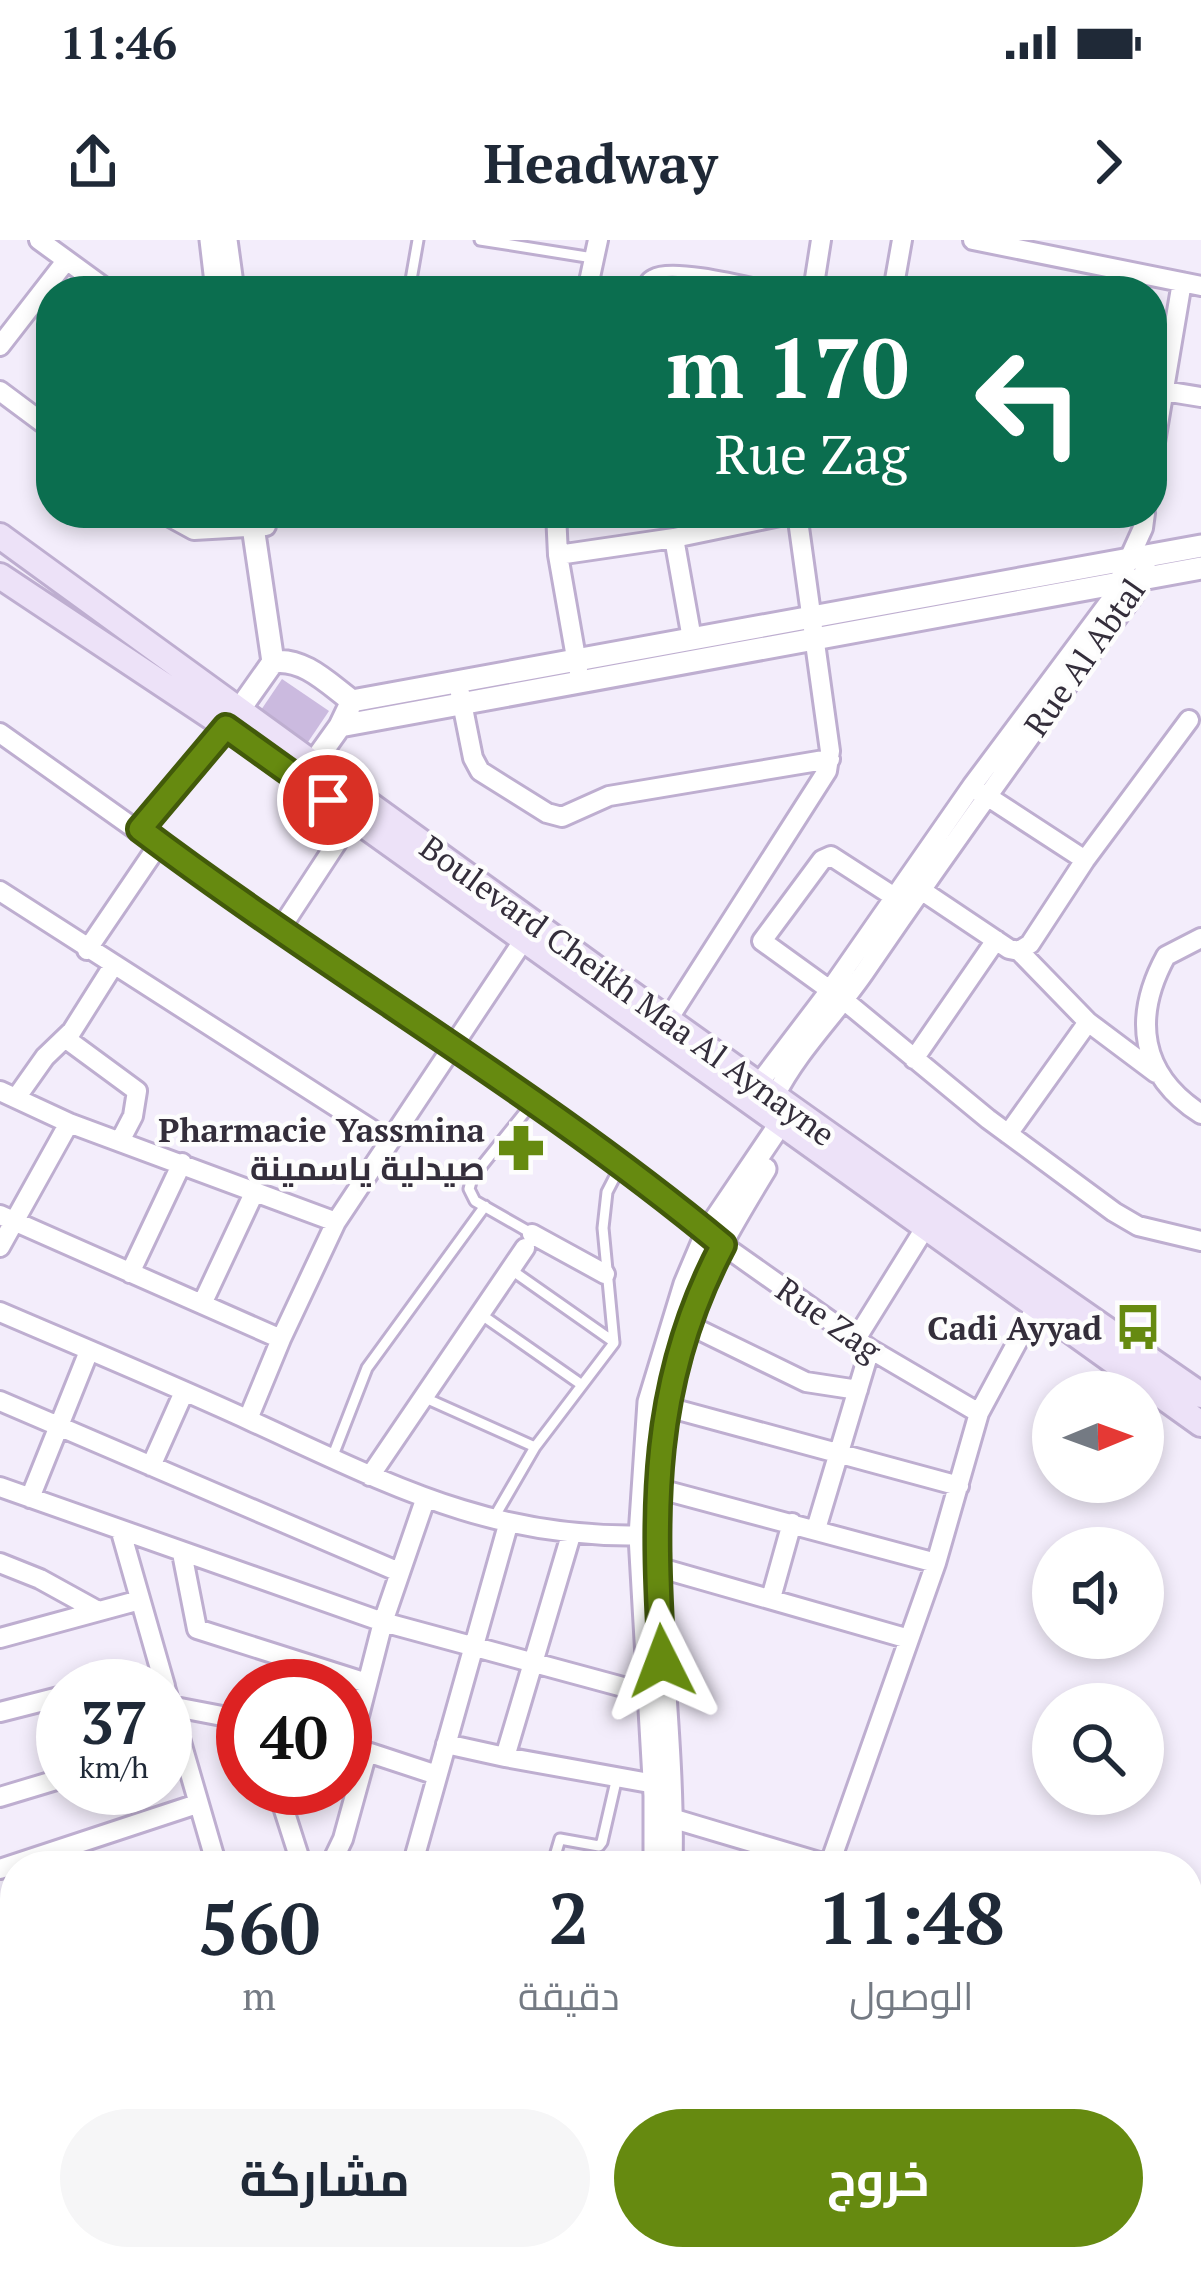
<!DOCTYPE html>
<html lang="ar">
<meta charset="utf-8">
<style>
:root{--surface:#fff;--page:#f6f6f7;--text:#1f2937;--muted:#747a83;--accent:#668a10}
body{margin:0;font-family:"PT Serif",Cairo,serif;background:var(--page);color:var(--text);direction:rtl;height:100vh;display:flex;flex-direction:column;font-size:45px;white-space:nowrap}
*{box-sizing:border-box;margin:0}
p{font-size:39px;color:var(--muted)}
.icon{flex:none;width:66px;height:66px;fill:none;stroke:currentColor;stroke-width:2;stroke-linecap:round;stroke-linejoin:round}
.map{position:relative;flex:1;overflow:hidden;direction:ltr}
.side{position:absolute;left:0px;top:1611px;width:1203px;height:420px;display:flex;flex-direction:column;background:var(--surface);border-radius:48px 48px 0 0;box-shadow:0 6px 18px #0003;direction:rtl}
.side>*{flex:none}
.top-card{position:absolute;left:36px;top:36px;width:1131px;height:252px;border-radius:48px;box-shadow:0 6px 18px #0003;direction:rtl;background:#0b6e4f;color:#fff;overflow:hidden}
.needle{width:78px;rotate:89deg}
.fabs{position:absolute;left:1032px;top:1131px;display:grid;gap:24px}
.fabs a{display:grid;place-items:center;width:132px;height:132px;border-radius:50%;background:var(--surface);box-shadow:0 6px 18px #0003;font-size:60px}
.speed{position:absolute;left:36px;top:1419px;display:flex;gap:24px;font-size:60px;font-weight:700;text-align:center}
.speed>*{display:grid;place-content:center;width:156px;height:156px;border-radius:50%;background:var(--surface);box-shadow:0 6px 18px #0003;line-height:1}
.speed small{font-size:30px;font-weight:400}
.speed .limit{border:18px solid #d22;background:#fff;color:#111}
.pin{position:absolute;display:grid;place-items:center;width:102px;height:102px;color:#fff;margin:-51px;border:6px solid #fff;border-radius:50%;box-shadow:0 3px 12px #0007}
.me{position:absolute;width:132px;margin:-66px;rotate:357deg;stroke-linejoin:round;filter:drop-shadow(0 0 9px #0008)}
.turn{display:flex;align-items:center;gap:42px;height:252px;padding:0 60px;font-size:54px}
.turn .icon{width:156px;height:156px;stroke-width:2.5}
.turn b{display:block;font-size:84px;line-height:102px}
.eta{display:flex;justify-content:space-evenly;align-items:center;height:204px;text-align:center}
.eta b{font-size:72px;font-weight:700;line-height:84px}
.primary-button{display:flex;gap:24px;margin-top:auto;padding:24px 60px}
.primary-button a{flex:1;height:138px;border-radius:72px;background:var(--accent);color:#fff;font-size:48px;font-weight:700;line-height:138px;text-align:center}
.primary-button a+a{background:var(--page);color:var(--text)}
.status{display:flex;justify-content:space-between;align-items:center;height:84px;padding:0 60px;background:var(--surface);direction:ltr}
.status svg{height:33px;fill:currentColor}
header{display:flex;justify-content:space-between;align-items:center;height:156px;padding:0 60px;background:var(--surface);font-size:54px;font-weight:700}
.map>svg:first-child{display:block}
.green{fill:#cbbadf}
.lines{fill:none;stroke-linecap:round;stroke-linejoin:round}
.service-casing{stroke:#beaed0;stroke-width:15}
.minor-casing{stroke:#beaed0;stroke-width:24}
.tertiary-casing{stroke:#beaed0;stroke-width:27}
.secondary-casing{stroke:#beaed0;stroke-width:30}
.service{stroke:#fff;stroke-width:9}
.minor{stroke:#fff;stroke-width:18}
.tertiary{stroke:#fff;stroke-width:21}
.secondary{stroke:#ede2f8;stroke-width:24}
.route-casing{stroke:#425a0a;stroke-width:30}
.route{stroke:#668a10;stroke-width:21}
.labels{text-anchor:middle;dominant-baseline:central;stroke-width:9;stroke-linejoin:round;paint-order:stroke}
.street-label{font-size:33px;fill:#342e3b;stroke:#fdfdfd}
.poi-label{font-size:33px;font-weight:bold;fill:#342e3b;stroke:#fdfdfd;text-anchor:end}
</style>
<div class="status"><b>11:46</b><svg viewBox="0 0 49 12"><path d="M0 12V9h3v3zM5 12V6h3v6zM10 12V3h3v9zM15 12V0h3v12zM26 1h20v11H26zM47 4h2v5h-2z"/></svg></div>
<header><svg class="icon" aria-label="forward" viewBox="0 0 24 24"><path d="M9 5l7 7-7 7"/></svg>Headway<svg class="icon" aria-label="share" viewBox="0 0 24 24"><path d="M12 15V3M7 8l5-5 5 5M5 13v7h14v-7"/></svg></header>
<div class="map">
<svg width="1201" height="2031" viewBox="0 0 1201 2031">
<rect width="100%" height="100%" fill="#f3edfb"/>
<path class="green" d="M282,439l47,32 -23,34 -47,-32z"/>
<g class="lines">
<defs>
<path id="service" d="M418,0l-7,40 13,11
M480,0l113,18
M642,51c2,-7 2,-12 10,-16 21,-13 108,11 134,16
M531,993l-56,-32 -6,-12 3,-11 61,-76
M510,1029l104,73
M479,1073l103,72
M423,1157l112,50
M332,1218l35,-90 118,-162
M492,1281l43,-74 79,-104 -11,-115 4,-36 15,-29
M552,1626l8,-27 39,7 3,-4 15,-65
M915,2031l73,-15"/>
<path id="minor" d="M39,0l70,51
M973,0l228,46
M587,51l11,-51
M813,51l8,-51
M893,51l9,-51
M0,106l66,-85
M1152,149l49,8
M0,151l51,38
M1152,220l30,-178
M163,273l31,17 72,-4
M556,273l2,42 20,114
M674,298l18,101
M558,315l116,-17 120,-25
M460,453l13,65 7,13 67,42 15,4 47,-21 221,-37
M0,493l279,198 174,112 169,120 101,82 147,104 109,64 -43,150 -107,303
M976,549l109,71
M140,589l87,-102
M912,644l97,65 10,2 11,-7 55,-84 104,-140
M0,651l388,249
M896,658l-65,-42 -9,4 -60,81 83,60 143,118 126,93 24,14 63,15
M279,691l74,-113
M1201,698l-35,18c-34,62 -26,119 35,158
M87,710l72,-106
M1019,711l69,71 68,51
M669,778l158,-247 3,-20 -33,-238
M65,798l72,53 -4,25 -13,25
M914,819l82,-119
M760,842l70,-92 142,-204 138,-185 33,-73 2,-15
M0,851l69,32 267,99
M775,856c23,-46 62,-83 91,-126 87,-127 176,-251 267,-374l13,-28
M16,858l29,-41 27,-26 41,-65
M1008,894l80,-112
M0,975l281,124
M532,994l73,40
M0,1007l69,-124
M130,1033l52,-110
M202,1064l53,-113
M0,1072c84,36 168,71 251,109 138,63 243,120 399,114
M687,1084l119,58 52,8
M856,1099l69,-111
M0,1161l399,171
M656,1164l303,82
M979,1173l57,-106
M248,1179l33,-80 55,-117 187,-281
M151,1226l33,-74
M370,1236l155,-228
M0,1247l383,135 277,75
M656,1248l280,75
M30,1258l59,-147
M816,1289l54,-180
M121,1292l44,154
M571,1295l-66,222 150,27
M182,1313l15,76 170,54
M0,1323l40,16 58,32
M657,1327l252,72
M771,1358l21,-75
M0,1398l140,-38
M165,1447l52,179
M170,1466l73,14
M0,1472l63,-16
M446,1504l59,13
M351,1507l32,-125 42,-122
M355,1508l82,27
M277,1548l25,78
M0,1557l63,-19
M661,1575l168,50
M330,1626l13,-27 24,-87
M412,1626l96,-341
M0,1629l197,-65
M1188,1900l13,-2
M0,1928l15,-4
M160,2016l5,15
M252,2016l2,15
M329,2016l1,15
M402,2016l1,15
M1008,2016l3,15
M1155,2016l4,15
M498,2031l4,-15
M770,2031l1,-15"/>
<path id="tertiary" d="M211,0l6,51
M226,0l7,51
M251,273l22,149
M352,461l849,-155
M232,480l41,-58c30,-5 56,22 79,39l-12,25 -35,49
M340,486l861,-158
M655,1626v-70l-15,-260 9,-134 36,-118 22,-52 73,-108
M671,1626c5,-184 -44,-369 18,-549 17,-51 48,-102 76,-148
M0,1968l15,46
M558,2031l4,-15
M573,2031l5,-15"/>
<path id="secondary" d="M0,296c398,290 796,580 1201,859
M0,336l227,151 974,697"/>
</defs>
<use href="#service" class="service-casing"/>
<use href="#minor" class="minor-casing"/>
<use href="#tertiary" class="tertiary-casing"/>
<use href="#secondary" class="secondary-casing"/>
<use href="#service" class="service"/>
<use href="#minor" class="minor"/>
<use href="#tertiary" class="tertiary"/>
<use href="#secondary" class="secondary"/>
</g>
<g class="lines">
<defs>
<path id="route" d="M328,560l-102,-73 -86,102c191,144 399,263 583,416 -73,137 -70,266 -61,416"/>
</defs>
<use href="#route" class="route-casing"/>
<use href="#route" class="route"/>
</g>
<defs>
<symbol id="pharmacy-bare" viewBox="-9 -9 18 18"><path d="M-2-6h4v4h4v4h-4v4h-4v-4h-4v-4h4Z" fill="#668a10" stroke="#fdfdfd" stroke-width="2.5" paint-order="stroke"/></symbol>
<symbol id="bus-bare" viewBox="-9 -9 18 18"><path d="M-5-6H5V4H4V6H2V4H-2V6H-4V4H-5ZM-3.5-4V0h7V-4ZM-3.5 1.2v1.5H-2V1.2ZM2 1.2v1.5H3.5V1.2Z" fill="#668a10" stroke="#fdfdfd" stroke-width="2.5" paint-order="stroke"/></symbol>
</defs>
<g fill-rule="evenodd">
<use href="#pharmacy-bare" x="488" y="875" width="66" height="66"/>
<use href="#bus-bare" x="1105" y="1054" width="66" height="66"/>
</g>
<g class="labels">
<g class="street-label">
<text transform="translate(1084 417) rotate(-55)">Rue Al Abtal</text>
<text transform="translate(628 750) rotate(36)">Boulevard Cheikh Maa Al Aynayne</text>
<text transform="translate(829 1079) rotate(35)">Rue Zag</text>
</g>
<g class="poi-label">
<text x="485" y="889">Pharmacie Yassmina<tspan x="485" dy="38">صيدلية ياسمينة</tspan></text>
<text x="1102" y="1087">Cadi Ayyad</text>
</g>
</g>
</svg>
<div class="fabs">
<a><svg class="needle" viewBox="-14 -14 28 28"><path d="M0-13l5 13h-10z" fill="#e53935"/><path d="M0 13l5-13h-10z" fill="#747a83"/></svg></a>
<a><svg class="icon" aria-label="sound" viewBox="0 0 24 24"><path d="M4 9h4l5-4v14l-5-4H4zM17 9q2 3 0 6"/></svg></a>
<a><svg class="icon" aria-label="search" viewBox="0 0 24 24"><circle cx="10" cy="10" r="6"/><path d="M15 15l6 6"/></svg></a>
</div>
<div class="speed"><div>37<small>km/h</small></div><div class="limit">40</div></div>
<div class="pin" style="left:328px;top:560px;background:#d93025"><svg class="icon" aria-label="arrive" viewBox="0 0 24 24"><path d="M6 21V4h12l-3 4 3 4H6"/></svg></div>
<svg class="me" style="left:662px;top:1421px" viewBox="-20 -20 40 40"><path d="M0-17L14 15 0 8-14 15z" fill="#668a10" stroke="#fff" stroke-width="4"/></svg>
<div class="top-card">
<div class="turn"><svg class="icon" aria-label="left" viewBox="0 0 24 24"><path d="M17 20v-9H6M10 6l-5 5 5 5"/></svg><div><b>170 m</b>Rue Zag</div></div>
</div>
<section class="side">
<div class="eta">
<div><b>11:48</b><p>الوصول</p></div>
<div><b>2</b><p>دقيقة</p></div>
<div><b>560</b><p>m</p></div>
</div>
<div class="primary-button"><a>خروج</a><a>مشاركة</a></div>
</section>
</div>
